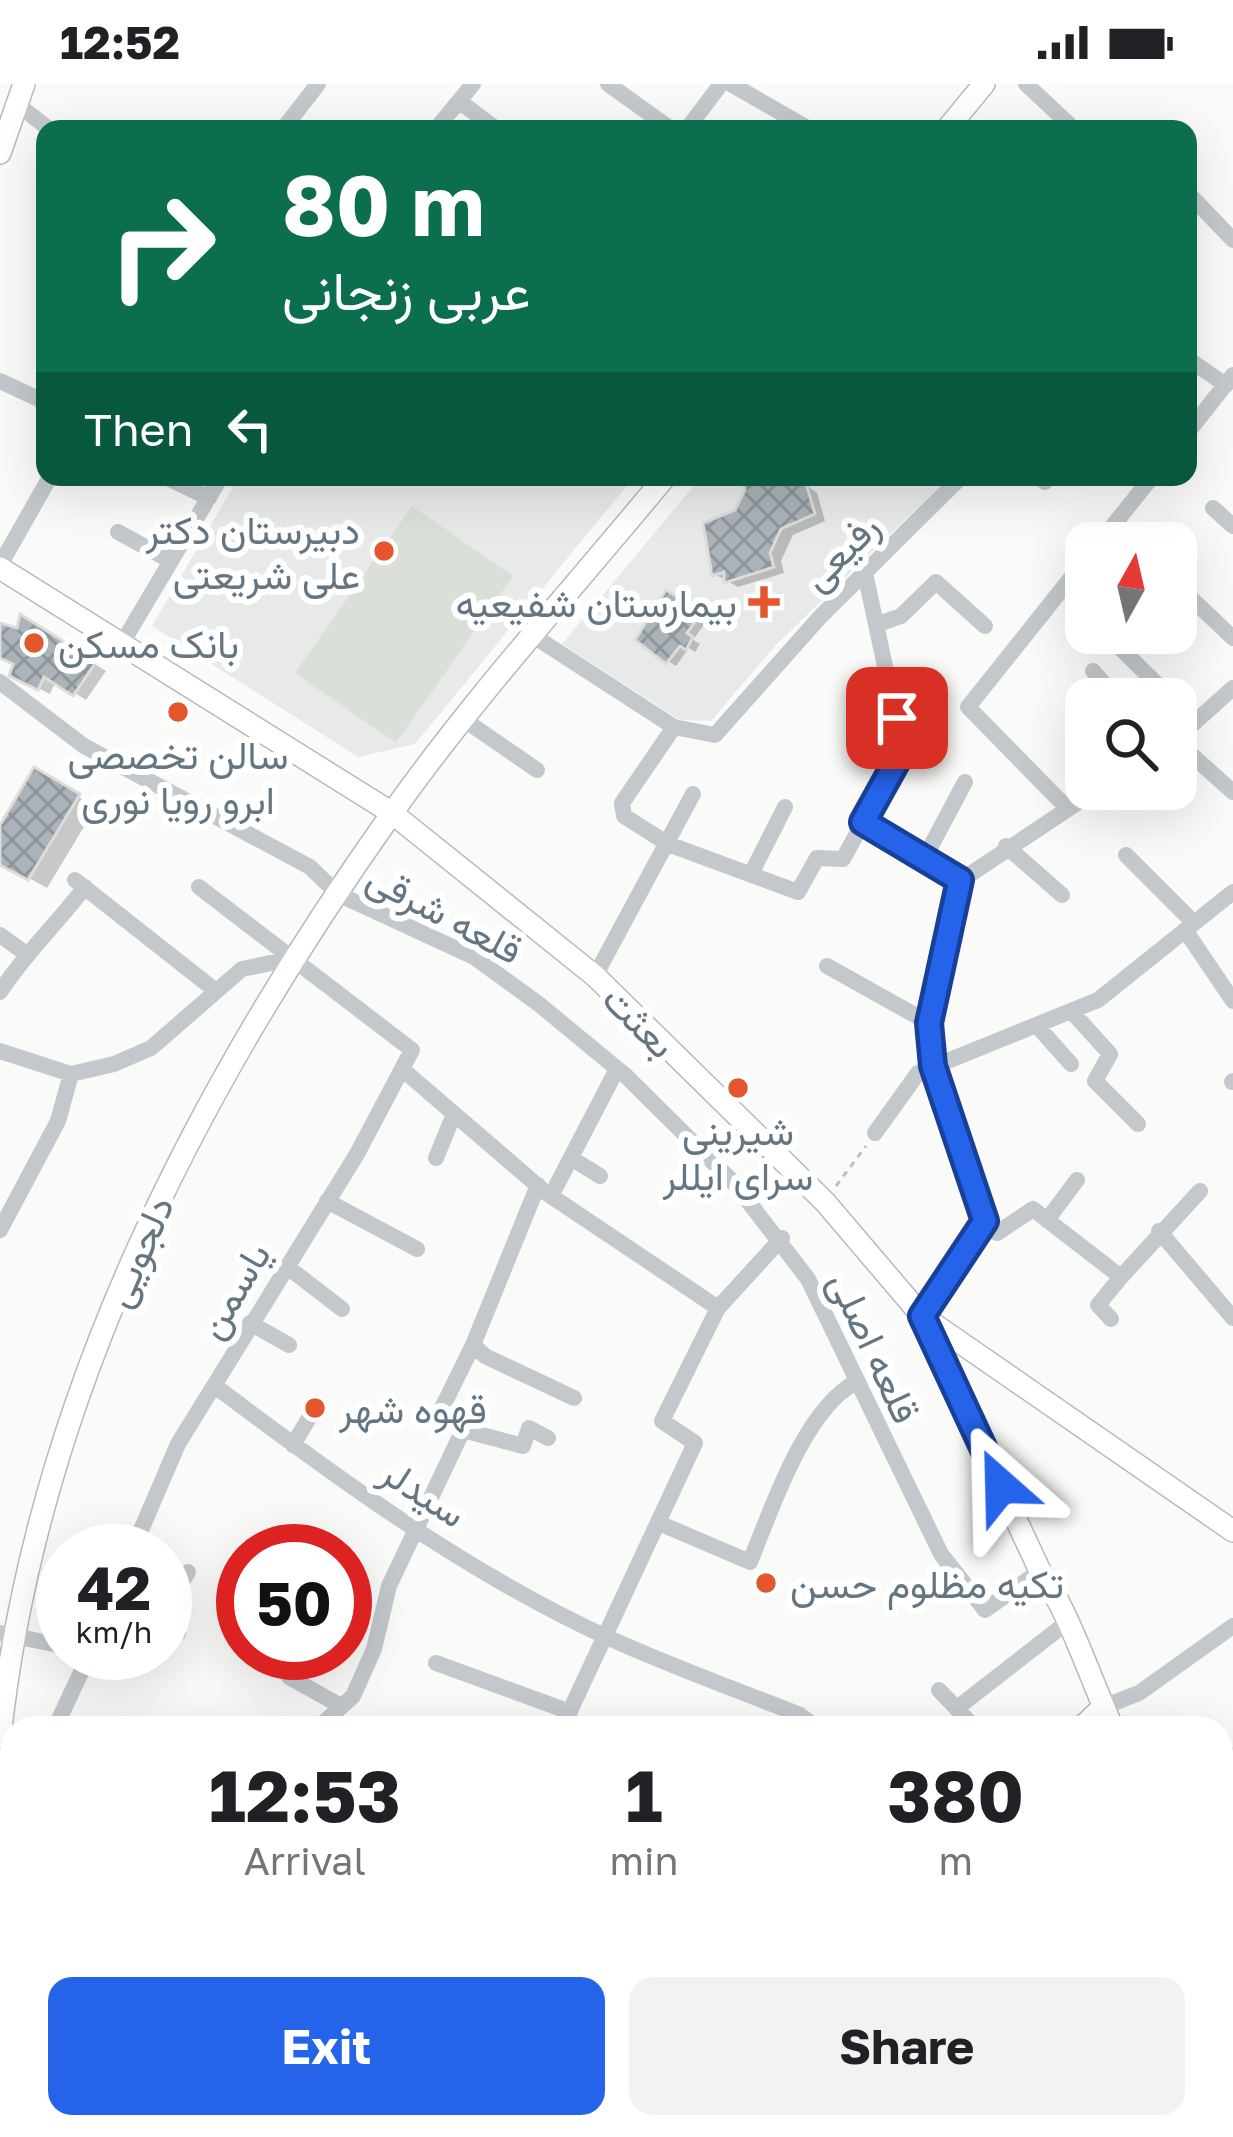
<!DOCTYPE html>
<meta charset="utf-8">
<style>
:root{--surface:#fff;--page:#f2f2f2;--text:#202124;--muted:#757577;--accent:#2563eb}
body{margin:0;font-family:"Golos Text",Vazirmatn,sans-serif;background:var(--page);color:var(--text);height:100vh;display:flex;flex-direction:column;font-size:45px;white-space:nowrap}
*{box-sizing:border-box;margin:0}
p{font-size:39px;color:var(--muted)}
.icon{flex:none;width:66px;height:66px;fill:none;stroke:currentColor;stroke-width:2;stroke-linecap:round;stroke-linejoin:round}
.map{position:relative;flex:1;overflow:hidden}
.side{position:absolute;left:0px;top:1632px;width:1233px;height:423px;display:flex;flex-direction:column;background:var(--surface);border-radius:36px 36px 0 0;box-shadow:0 12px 48px #0002}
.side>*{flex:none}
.top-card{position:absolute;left:36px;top:36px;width:1161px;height:366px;border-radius:24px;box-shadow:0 12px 48px #0002;background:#0b6e4f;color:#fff;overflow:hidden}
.needle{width:78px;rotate:8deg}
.tools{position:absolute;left:1065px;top:438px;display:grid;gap:24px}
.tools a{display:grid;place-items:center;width:132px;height:132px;border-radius:24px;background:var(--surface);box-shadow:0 12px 48px #0002;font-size:60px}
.speed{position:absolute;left:36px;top:1440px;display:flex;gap:24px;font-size:60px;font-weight:700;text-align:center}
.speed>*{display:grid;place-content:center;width:156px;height:156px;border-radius:50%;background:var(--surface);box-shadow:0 12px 48px #0002;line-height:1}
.speed small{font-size:30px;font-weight:400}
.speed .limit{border:18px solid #d22;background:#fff;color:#111}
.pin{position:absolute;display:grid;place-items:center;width:102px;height:102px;color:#fff;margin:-51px;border-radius:24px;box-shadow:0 6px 18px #0006}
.me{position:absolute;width:132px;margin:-66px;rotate:335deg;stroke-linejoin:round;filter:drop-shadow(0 0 9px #0008)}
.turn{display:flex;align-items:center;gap:42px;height:252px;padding:0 48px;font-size:54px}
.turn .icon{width:156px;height:156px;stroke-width:2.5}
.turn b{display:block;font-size:84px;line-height:102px}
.then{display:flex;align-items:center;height:114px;padding:0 48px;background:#0003;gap:24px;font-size:45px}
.eta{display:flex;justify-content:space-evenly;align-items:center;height:204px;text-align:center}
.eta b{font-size:72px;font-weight:700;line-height:84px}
.cta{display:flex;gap:24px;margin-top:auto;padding:24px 48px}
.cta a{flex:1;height:138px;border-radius:24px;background:var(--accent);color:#fff;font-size:48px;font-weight:700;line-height:138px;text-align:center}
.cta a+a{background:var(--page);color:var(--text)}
.status{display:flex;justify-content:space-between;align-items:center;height:84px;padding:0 60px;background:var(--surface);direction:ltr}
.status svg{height:33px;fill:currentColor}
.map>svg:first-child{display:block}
.built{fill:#e8e9e9}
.green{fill:#dadfd7}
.shadow{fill:#0003}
.building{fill:url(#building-cross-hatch);stroke:#dcdcda;stroke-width:3}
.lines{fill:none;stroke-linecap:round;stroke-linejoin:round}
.major-casing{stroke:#b5babe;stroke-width:24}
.path{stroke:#bbbfc2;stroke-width:3;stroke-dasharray:6 6;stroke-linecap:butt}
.minor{stroke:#c3c8cc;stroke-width:16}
.major{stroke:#fff;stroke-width:21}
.route-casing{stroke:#184099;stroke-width:30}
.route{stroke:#2563eb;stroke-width:21}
.poi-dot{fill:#e4572e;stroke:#fff;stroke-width:4.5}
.labels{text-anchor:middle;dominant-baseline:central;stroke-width:12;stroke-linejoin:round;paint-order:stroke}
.poi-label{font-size:39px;fill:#657683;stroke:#fff;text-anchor:start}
.street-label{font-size:39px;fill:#657683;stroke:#fff}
</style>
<div class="status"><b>12:52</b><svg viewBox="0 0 49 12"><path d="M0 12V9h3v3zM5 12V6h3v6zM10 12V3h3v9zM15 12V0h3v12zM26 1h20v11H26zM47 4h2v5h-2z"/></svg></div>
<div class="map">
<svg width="1233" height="2053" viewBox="0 0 1233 2053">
<defs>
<pattern id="building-cross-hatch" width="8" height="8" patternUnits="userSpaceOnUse" patternTransform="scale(3)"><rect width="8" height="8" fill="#aab3b9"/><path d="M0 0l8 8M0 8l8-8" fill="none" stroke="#8e969c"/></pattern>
</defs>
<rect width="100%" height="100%" fill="#fafaf8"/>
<path class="built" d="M239,393h395l-219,267 -57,13 -206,-131z
M701,393h235l7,6 -167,162 -65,76 -31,-1 -118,-76z"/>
<path class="green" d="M412,422l101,70 -117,167 -101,-70z"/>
<path class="shadow" d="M796,393l21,16 8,28 -32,14 -12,26 3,12 -46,14 -24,-13 35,-84 -4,-10z
M667,510l41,25 -15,21 7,4 -5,8 -6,-4 -13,18 -8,-5z
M22,534l84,53 -20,29 -30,-19 -6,13 -26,-13 -8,-17 -16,-8v-30l19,5z
M35,687l61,36 -49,81 -47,-26v-31z"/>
<path class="building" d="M791,393l1,6h14l9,31 -34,15 -11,24 4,14 -50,16v-11l-12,4 -9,-53 32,-13 10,-20 -5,-12z
M666,506l36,22 -15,21 6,4 -7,13 -6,-4 -14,18 -31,-24z
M20,530l76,48 -23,34 -29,-19 -6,13 -29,-14 4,-12 -13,-6v-35l17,5z
M34,683l46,27 -52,86 -28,-15v-40z
M12,1863v71l-12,-4v-27z"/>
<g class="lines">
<defs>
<path id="major" d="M947,45l37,-45
M0,69l24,-69
M0,484l392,245 203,163 230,226 97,114 311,215
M922,1233l118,254c29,40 51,110 73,157
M1081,1644l22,-21
M0,1653c36,-337 196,-647 390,-921 83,-118 183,-227 275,-339
M0,1785l12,1
M839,2043l15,10
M1221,2043l2,10
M663,2053l11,-10"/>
</defs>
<use href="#major" class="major-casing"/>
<path class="path" d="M836,1102l30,-40"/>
<path class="minor" d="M608,0l63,45
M731,0l78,45
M1026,0l48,45
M459,17l37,28
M17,20l32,25
M283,45l35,-45
M436,45l37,-45
M687,45l34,-45
M1188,109l45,47
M1188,275l38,26
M0,297l45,21
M1188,348l45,-57
M166,393l43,21
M1039,393l6,5
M1213,424l20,18
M118,448l53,29
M1099,459l53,-66
M0,481l50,-88
M1176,500l57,54
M878,540l23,-8 35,-34 49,44
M1105,549l67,66
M535,553l139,90 41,8 105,-118 141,-140
M121,561l100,-168
M1093,587l24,28
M0,598l84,64 226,121 28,27 136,63 66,48 86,71 108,107 74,96 133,275 44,56 55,-39
M466,637l71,49
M674,643l-52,76 2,13 44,28 130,48 19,-34 26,1 60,-109 -38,-177
M1176,655l57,-51
M1176,657l57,51
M1067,724l-99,-101 118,-148
M863,738l97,59
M1006,762l56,49
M1126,771l68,68
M924,775l41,-77
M751,790l34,-67
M75,796l141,111
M1185,846l48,71
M0,851l25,18
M827,882l102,57
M595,892l98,-182
M0,908c26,-40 56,-67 85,-105
M1072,928l38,42 -15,27 43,43
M1038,943l33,37
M0,967l71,23 43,-10 37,-16 91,-79 53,-11
M402,985l143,123 173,116
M1232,998l1,-1
M875,1049l43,-60 180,-73 135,-108
M436,1074l18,-44
M571,1074l29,18
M538,1101l-65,160 -32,65 22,20 60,16 6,-18 19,10
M551,1112l66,-127
M327,1117l90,48
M1047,1136l30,-40
M985,1137l-52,-155 -4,-43 31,-142 138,-92
M985,1137l12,12 36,-24 88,68 79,-86
M0,1146l58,-109 13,-47
M1159,1147l74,87
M286,1182l56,43
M922,1232l63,-95
M1111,1235l-13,-14 23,-28
M250,1239l39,22
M473,1261l12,11 89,42
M215,1302c123,93 255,189 396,253 62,28 126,51 189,76l17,13
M293,1361l22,-37
M661,1440l89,38c22,-54 54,-152 106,-180
M132,1467l46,-107 179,-290 55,-104 -213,-163
M165,1498l13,6 10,-16
M165,1541l13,8
M0,1549l63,13
M264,1569l12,5 13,19 52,29
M436,1579l134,49
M939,1606l36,38
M1103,1623l36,-14 94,-67
M957,1624l108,-84
M55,1644l35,-75
M318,1644l35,-32 21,-47 15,-63 74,-156
M562,1644l133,-285 -33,-22 56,-113 64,-70
M1221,1679l12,-8
M1232,1799l1,1
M1221,2021l12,-9
M978,2043l10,10
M109,2053l7,-10
M328,2053l7,-10
M445,2053l6,-10
M757,2053l5,-10"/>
<use href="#major" class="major"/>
</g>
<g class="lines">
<defs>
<path id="route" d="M897,634l6,32 -40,72 97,58 -31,143 4,43 52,155 -63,95 79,170"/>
</defs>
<use href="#route" class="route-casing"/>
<use href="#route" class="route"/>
</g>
<g class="poi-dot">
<circle cx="384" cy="467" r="12"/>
<path d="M758 500h12v12h12v12h-12v12h-12v-12h-12v-12h12z"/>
<circle cx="34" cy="559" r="12"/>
<circle cx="178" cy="628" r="12"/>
<circle cx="738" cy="1004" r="12"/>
<circle cx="315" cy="1324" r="12"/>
<circle cx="766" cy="1499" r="12"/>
</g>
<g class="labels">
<g class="poi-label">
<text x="360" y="445" text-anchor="end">دبیرستان دکتر<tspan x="360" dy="45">علی شریعتی</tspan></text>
<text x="737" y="518" text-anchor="end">بیمارستان شفیعیه</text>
<text x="58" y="559">بانک مسکن</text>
<text x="178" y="670" text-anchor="middle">سالن تخصصی<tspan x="178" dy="45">ابرو رویا نوری</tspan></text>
<text x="738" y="1046" text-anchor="middle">شیرینی<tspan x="738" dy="45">سرای ایللر</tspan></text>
<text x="339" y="1324">قهوه شهر</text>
<text x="790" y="1499">تکیه مظلوم حسن</text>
</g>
<g class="street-label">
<text transform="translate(840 467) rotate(-45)">رفیعی</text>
<text transform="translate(445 829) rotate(28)">قلعه شرقی</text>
<text transform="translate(640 937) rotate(45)">بعثت</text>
<text transform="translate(138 1167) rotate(-66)">دلجویی</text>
<text transform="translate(233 1206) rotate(-59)">یاسمن</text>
<text transform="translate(875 1263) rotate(65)">قلعه اصلی</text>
<text transform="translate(424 1408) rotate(33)">سیدلر</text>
</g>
</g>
</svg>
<div class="tools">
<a><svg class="needle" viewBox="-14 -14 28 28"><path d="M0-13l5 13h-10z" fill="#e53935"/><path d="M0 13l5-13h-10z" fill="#757577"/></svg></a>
<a><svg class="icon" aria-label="search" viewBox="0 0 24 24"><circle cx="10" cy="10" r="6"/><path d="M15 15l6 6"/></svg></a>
</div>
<div class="speed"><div>42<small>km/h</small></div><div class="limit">50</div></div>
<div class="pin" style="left:897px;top:634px;background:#d93025"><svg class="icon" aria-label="arrive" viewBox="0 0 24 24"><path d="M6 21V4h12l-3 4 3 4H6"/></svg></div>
<svg class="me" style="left:1001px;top:1402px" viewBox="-20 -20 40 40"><path d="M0-17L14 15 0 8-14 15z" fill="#2563eb" stroke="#fff" stroke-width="4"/></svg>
<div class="top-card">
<div class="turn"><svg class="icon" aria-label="right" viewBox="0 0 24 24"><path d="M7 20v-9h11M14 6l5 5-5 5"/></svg><div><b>80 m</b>عربی زنجانی</div></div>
<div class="then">Then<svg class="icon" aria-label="left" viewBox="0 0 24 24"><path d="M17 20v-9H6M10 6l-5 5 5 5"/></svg></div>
</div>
<section class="side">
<div class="eta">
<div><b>12:53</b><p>Arrival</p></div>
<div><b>1</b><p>min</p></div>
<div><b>380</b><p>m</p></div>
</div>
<div class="cta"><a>Exit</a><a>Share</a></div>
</section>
</div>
